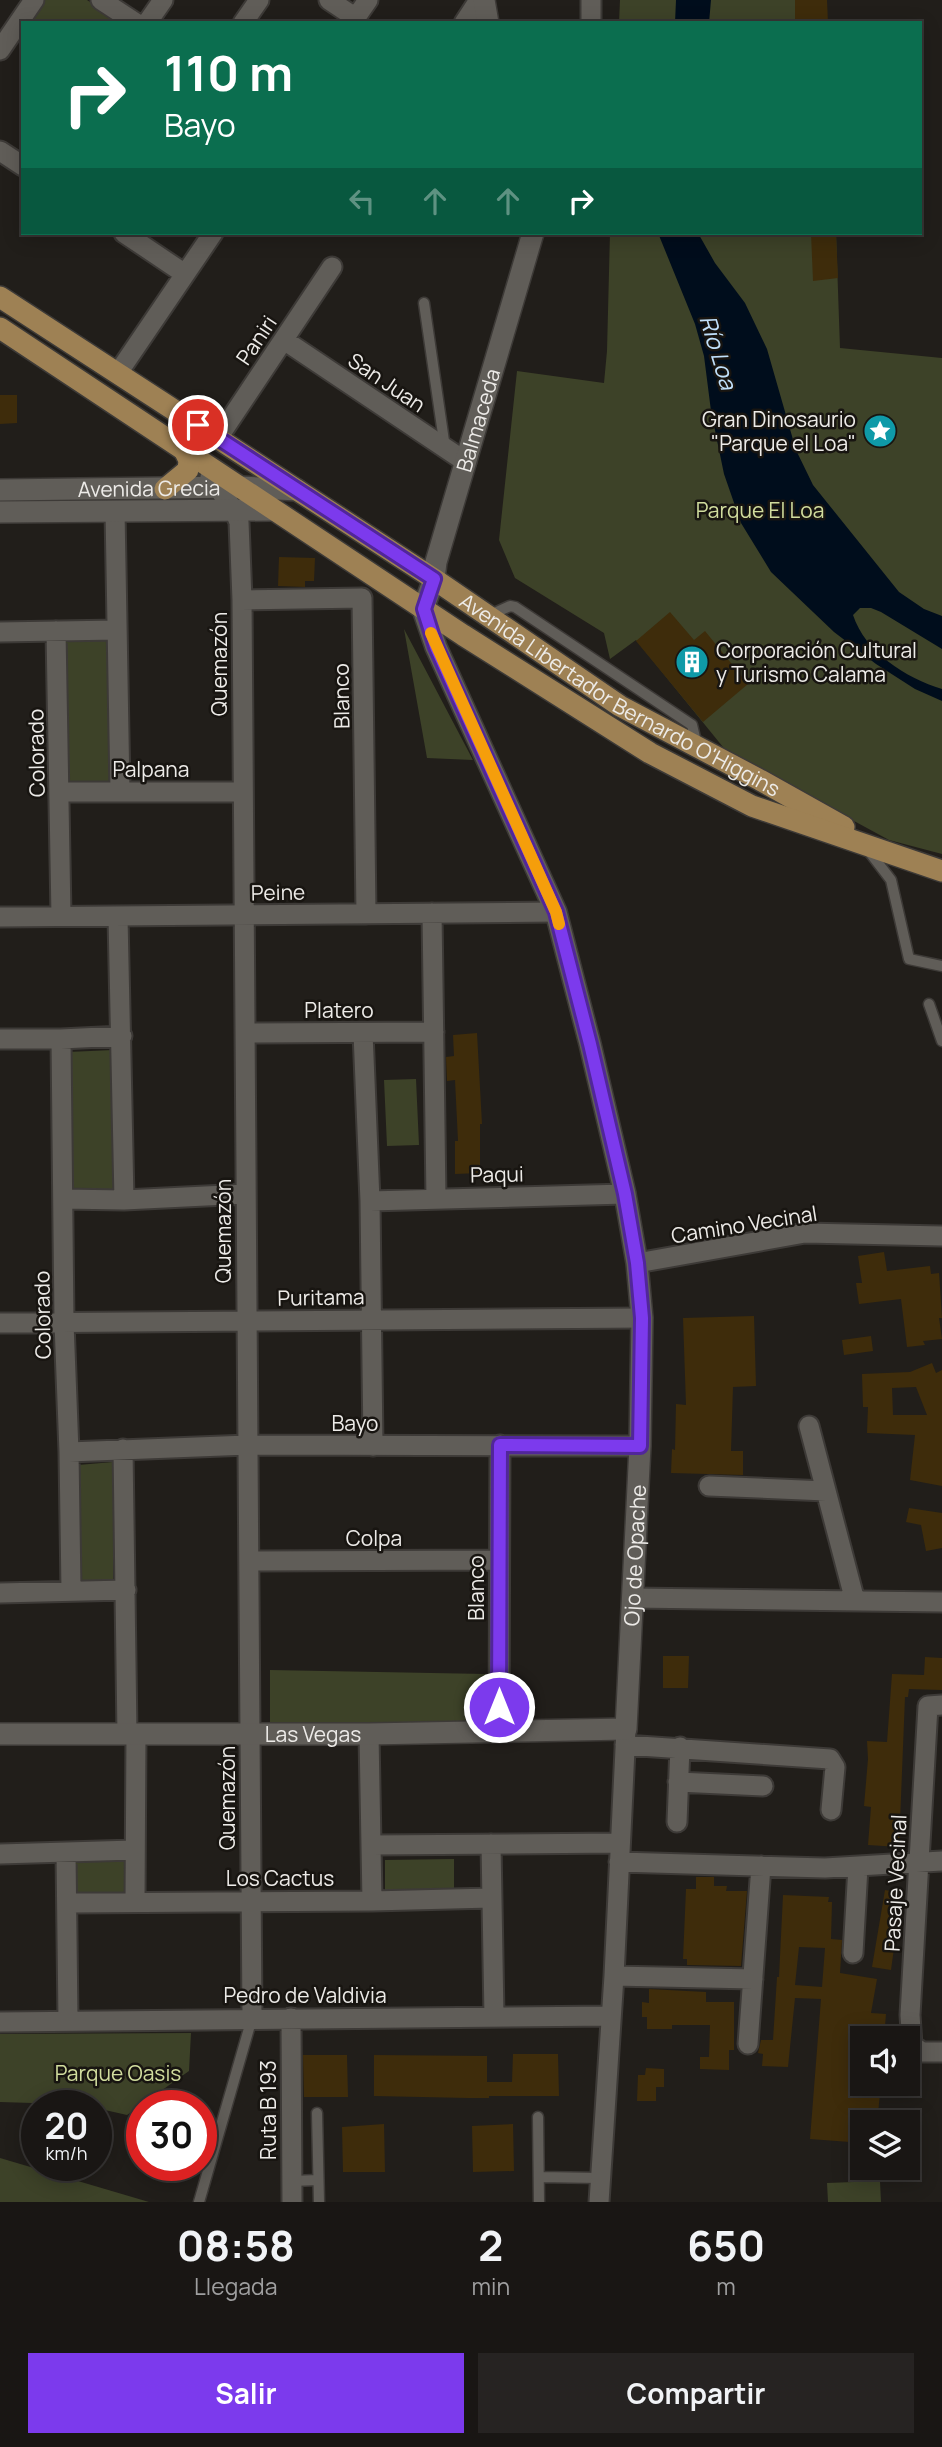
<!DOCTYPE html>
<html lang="es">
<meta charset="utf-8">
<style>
:root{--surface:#191614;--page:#262322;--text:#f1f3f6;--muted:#9f9fa0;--line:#373534;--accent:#7c3aed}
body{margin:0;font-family:Manrope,sans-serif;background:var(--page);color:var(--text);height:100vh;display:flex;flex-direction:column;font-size:26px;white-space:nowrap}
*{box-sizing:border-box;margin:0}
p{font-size:23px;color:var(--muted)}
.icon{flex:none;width:38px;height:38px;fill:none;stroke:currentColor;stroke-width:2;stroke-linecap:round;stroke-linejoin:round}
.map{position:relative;height:2202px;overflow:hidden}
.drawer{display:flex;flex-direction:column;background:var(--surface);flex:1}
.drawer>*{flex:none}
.top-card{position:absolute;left:21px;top:21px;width:901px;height:214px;border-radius:0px;box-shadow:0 4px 18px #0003,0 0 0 2px var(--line);background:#0b6e4f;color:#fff;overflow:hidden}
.fabs{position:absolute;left:850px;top:2026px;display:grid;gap:14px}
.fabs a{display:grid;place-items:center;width:70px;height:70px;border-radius:0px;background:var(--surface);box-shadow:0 4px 18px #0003,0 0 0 2px var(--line);font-size:35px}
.speed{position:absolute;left:21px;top:2090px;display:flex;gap:14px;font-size:35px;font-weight:700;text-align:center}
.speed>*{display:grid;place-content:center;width:91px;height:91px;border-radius:50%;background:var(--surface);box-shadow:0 4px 18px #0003,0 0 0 2px var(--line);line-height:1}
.speed small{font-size:18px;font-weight:400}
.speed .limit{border:10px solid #d22;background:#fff;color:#111}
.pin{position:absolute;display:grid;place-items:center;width:60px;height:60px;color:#fff;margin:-30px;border:4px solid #fff;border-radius:50%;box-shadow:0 2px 7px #0007}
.me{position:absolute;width:77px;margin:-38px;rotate:0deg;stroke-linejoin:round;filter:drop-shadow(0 0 5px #0008)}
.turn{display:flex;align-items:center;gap:24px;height:147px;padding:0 28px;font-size:32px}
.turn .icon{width:91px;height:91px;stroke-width:2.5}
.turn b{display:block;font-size:49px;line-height:60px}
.lanes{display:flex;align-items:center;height:66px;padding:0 28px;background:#0003;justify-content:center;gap:35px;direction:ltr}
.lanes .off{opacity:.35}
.eta{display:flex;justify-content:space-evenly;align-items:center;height:119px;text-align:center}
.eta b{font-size:42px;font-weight:700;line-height:49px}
.button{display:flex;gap:14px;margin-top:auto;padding:14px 28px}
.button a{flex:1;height:80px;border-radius:0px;background:var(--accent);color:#fff;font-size:28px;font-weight:700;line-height:80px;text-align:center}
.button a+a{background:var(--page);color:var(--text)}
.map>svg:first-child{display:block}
.green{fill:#3d4228}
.water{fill:#000d1c}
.building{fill:#3e2c0b;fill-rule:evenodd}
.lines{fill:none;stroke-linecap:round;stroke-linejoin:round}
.service-casing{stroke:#3d3a37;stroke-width:13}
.minor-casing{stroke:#3d3a37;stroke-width:23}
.secondary-casing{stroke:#3d3a37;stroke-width:24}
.primary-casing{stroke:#3d3a37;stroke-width:24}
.service{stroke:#605d58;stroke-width:10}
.minor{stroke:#605d58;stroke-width:19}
.secondary{stroke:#605d58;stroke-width:21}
.primary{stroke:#9e8154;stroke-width:21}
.route-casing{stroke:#51269a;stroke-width:18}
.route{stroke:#7c3aed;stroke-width:12}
.slow{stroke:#f59e0b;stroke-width:12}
.labels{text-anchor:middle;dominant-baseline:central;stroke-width:5;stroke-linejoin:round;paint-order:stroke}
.street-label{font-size:21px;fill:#edebe8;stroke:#181511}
.poi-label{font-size:21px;fill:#edebe8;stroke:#181511;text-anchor:end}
.park-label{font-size:21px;fill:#d1dd9e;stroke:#181511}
.water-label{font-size:23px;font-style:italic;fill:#c0e0fb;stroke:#181511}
</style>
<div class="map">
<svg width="942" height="2202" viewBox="0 0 942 2202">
<rect width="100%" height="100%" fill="#211e1a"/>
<path class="green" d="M44,0h43l36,23h-94z
M620,0h207v23h-208z
M610,233h226l4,115 102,10v496l-53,-14 -162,-88 -91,-112 -26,19 -6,-26 -89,-55 -16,-38 18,-169 87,12 3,-32z
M404,629l69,131 -46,-2z
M108,640l1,147h-47l-1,-146z
M113,1050v141l-45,2v-141z
M416,1079l3,66 -32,1 -3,-66z
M113,1462v123l-36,3 1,-123z
M270,1670l216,4 2,51h-218z
M134,1850l1,51 -66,2 -3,-50z
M454,1859v30l-69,1v-30z
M191,2033l-2,38 -62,44 -31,-7v-3l-96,-3v-68z
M0,2158l149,44h-149z
M880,2181l1,21h-53l-1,-19z"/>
<path class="water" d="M676,0h35l-2,23h-34z
M658,233h40l17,30 30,40 22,46 29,101 17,35 86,107 25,17 18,7v33l-61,-37 -10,-4h-11l-7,7c12,37 53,63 89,74v12l-27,-12 -39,-25 -42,-32 -63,-60 -30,-49 -17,-49 -13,-63 -7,-55 -9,-32z"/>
<path class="building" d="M795,0h32l1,23h-30v-3h-3z
M811,233h25l2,45 -25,3z
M0,395h17v28l-17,1z
M279,557l36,1 -1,23h-9v6l-27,-1z
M670,612l24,28 11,-9 43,53 -45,38 -67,-81z
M477,1033l5,91h-2v49l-25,1v-33h3l-3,-61 -8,1 -1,-24 8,-1 -1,-21z
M884,1252l3,19 43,-5 1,8 8,-1 3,45h-3l3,21 -19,2 2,4 -18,2 -6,-48 -42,5 -3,-21h6l-4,-27z
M754,1316l2,70 -23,1 -2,64h12v24l-72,-2 1,-24 3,1 1,-46 10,1 -3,-87z
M871,1336l2,15 -29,4 -2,-15z
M932,1363l4,10 6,-3v116l-32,-6 5,-45 -48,-2 1,-26h-5l-1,-33 48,-2zM916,1387l11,28h-34l-1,-27z
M909,1508l33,5v35l-16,3 -5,-26 -15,-3z
M663,1656h26l-1,32h-25z
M925,1657l17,1v32l-33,-1 -1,8h-3l-6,150 -31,-2 3,-38 -7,-1 4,-47 -1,-18 20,1 5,-68 32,1z
M696,1877h18v9h13l-1,5h21l-6,75 -54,-1v-6h-4l3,-70h10z
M885,1890l16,3 -10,48h4l-4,29 -19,-3z
M783,1895l46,2 -1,5h4l-1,37 11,1 -2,33 37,6 -6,34 15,1 -2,25h-21v45h18l-4,39h-14v20l-53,-4 11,-140 -26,-1 -7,69 -26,-1 1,-12 -5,-1 3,-13h12l4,-63h2zM799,1947l26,1 -3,39 -27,-2z
M649,1989l57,3v10h28v48h-5v20l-29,-1v-12h9l1,-32h-38v4h-25v-12h-5v-15l7,1z
M513,2054h45l1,42h-70v2h-21l-94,-2v-41l113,1v26h25z
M303,2055h44l1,42h-44z
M646,2068l18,1v18h-8v14h-19l1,-26h7z
M384,2124l1,48h-42l-1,-45z
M513,2124l1,47 -41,1 -1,-46z"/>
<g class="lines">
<defs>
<path id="service" d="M424,303l21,145
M490,615l20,-9 5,1 177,118 5,21
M868,850l23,30 18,79 33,7
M929,1004l13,37
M317,2113l2,89
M538,2117l1,85
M539,2177l61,1
M292,2181l26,-1
M199,2202l53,-184"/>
<path id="minor" d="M101,0l35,23
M329,0l27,18
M147,23l16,-23
M243,23l16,-23
M352,23l16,-23
M464,23l15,-23
M591,23v-23
M0,50l34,-50
M0,151l23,15
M124,233l61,41
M284,340l182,122
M118,373l95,-140
M218,438l114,-171
M210,477l24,33 5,12 3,78 10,1418
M115,511l5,280
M242,600l120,-2 4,316
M56,631l5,285
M0,632l117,-2
M59,792h184
M432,913l4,286
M0,917l556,-5
M118,917l6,283
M245,1033l189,-1
M363,1033l7,168 3,245
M0,1039h61l61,-3
M61,1039l3,284 5,129 2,138
M63,1199l61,1 122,-6
M370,1201l255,-7
M637,1263l168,-30 137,3
M0,1323l642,-5
M809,1426l46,175
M123,1449l4,285
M69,1452l179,-7 392,1
M709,1486l117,5
M249,1561l250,-1
M0,1593l126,-3
M633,1598l309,4
M942,1705l-14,1 -18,309 2,30 10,7h20
M499,1732l1,-287
M369,1734l3,167
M625,1745l205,14 5,8 -4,43
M678,1782l85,4
M677,1822l3,-75
M491,1844l3,173
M371,1845l249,-2
M66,1853l2,168
M0,1854l134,-4
M619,1862l206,6 117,-7
M135,1901l1,-167
M69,1903l303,-2 119,-3
M853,1953l5,-86
M614,1976l139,3
M291,2018l1,184
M0,2022l610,-6
M748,2044l13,-178
M599,2202l15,-226 12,-247"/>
<g id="secondary">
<path d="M484,0l4,23"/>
<path id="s1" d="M0,490l240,-3 57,3"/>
<path d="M0,512l273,-2"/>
<path id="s2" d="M0,1734h369l257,-5 14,-283 2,-128 -5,-55 -12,-69 -35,-150 -34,-132 -120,-265 -13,-38 11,-30 2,-17 97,-329"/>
</g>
<g id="primary">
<path id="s3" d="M0,297l434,282 186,127 140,74 84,47"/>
<path d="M0,328l463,307 187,118 102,53 190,65"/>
<path d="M165,489l23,-19 1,-10 -5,-10"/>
</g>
</defs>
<use href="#service" class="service-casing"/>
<use href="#minor" class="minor-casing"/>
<use href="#secondary" class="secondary-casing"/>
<use href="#primary" class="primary-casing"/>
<use href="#service" class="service"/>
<use href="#minor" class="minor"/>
<use href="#secondary" class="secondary"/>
<use href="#primary" class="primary"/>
</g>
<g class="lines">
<defs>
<path id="route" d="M198,425l236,154 -10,30 12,38 120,265 34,132 35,150 12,69 5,55 -2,128 -140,-1 -1,262"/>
</defs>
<use href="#route" class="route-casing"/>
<use href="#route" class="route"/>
<path class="slow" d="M431,633l125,279 3,12"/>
</g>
<defs>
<symbol id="sight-disc" viewBox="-11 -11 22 22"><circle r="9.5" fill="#0f9aa8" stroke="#181511"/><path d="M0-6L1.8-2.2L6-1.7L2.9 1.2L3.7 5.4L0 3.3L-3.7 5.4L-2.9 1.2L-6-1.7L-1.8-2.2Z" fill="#fff"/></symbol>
<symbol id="building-disc" viewBox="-11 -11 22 22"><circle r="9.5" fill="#0f9aa8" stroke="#181511"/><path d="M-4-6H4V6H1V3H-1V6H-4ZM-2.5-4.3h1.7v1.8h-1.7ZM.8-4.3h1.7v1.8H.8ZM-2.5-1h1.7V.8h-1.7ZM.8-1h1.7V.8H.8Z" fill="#fff"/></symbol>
</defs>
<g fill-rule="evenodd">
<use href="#sight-disc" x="861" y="412" width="38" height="38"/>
<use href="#building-disc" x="673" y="643" width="38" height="38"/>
</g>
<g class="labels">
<g class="street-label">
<text transform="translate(256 340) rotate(-56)">Paniri</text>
<text transform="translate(387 382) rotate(34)">San Juan</text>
<text stroke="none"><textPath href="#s2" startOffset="1981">Balmaceda</textPath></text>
<text stroke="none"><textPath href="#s1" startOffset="149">Avenida Grecia</textPath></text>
<text transform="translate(219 664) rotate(-90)">Quemazón</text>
<text stroke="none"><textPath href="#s3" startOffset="737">Avenida Libertador Bernardo O'Higgins</textPath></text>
<text transform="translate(341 696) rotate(-91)">Blanco</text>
<text transform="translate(36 753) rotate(-91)">Colorado</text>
<text x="151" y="769">Palpana</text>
<text transform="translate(278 892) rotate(-1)">Peine</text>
<text x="339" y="1010">Platero</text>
<text transform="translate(497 1174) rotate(-1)">Paqui</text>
<text transform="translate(744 1224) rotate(-9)">Camino Vecinal</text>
<text transform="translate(223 1231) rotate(-90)">Quemazón</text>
<text transform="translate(321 1297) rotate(-1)">Puritama</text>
<text transform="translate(42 1315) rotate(-91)">Colorado</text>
<text x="355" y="1423">Bayo</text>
<text x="374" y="1538">Colpa</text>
<text stroke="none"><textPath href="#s2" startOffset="800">Ojo de Opache</textPath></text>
<text transform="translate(476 1588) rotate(-90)">Blanco</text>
<text stroke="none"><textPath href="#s2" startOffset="313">Las Vegas</textPath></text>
<text transform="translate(227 1798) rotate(-90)">Quemazón</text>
<text x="280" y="1878">Los Cactus</text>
<text transform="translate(895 1883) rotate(-87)">Pasaje Vecinal</text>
<text x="305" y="1995">Pedro de Valdivia</text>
<text transform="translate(268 2110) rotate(-90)">Ruta B 193</text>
</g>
<g class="poi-label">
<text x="856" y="419">Gran Dinosaurio<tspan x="856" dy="24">"Parque el Loa"</tspan></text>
<text x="716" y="650" text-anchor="start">Corporación Cultural<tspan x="716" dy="24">y Turismo Calama</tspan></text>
</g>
<g class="park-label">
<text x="760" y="510">Parque El Loa</text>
<text x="118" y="2073">Parque Oasis</text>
</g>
<g class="water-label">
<text transform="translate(719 352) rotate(73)">Río Loa</text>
</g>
</g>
</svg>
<div class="fabs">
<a><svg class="icon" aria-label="sound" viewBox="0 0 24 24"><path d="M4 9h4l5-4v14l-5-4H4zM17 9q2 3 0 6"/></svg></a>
<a><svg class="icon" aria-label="layers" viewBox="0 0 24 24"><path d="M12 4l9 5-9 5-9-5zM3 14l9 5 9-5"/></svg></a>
</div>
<div class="speed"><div>20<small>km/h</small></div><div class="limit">30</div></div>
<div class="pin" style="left:198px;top:425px;background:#d93025"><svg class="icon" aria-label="arrive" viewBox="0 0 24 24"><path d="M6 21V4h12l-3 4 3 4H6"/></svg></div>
<svg class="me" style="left:499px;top:1707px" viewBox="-20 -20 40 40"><circle r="17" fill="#7c3aed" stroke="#fff" stroke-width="3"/><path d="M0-11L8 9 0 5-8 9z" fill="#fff"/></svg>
<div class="top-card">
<div class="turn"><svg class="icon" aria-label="right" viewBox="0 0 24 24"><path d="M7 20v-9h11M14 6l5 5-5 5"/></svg><div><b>110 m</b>Bayo</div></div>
<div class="lanes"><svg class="icon off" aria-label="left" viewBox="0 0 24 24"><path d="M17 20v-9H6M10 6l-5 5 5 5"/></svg><svg class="icon off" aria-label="ahead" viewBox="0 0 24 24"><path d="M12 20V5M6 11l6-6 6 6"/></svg><svg class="icon off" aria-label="ahead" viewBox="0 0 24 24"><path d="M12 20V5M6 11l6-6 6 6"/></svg><svg class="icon" aria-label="right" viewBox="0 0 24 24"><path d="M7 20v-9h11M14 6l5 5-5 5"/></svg></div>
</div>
</div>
<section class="drawer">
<div class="eta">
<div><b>08:58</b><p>Llegada</p></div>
<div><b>2</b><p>min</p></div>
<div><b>650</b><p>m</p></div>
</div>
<div class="button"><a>Salir</a><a>Compartir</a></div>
</section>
